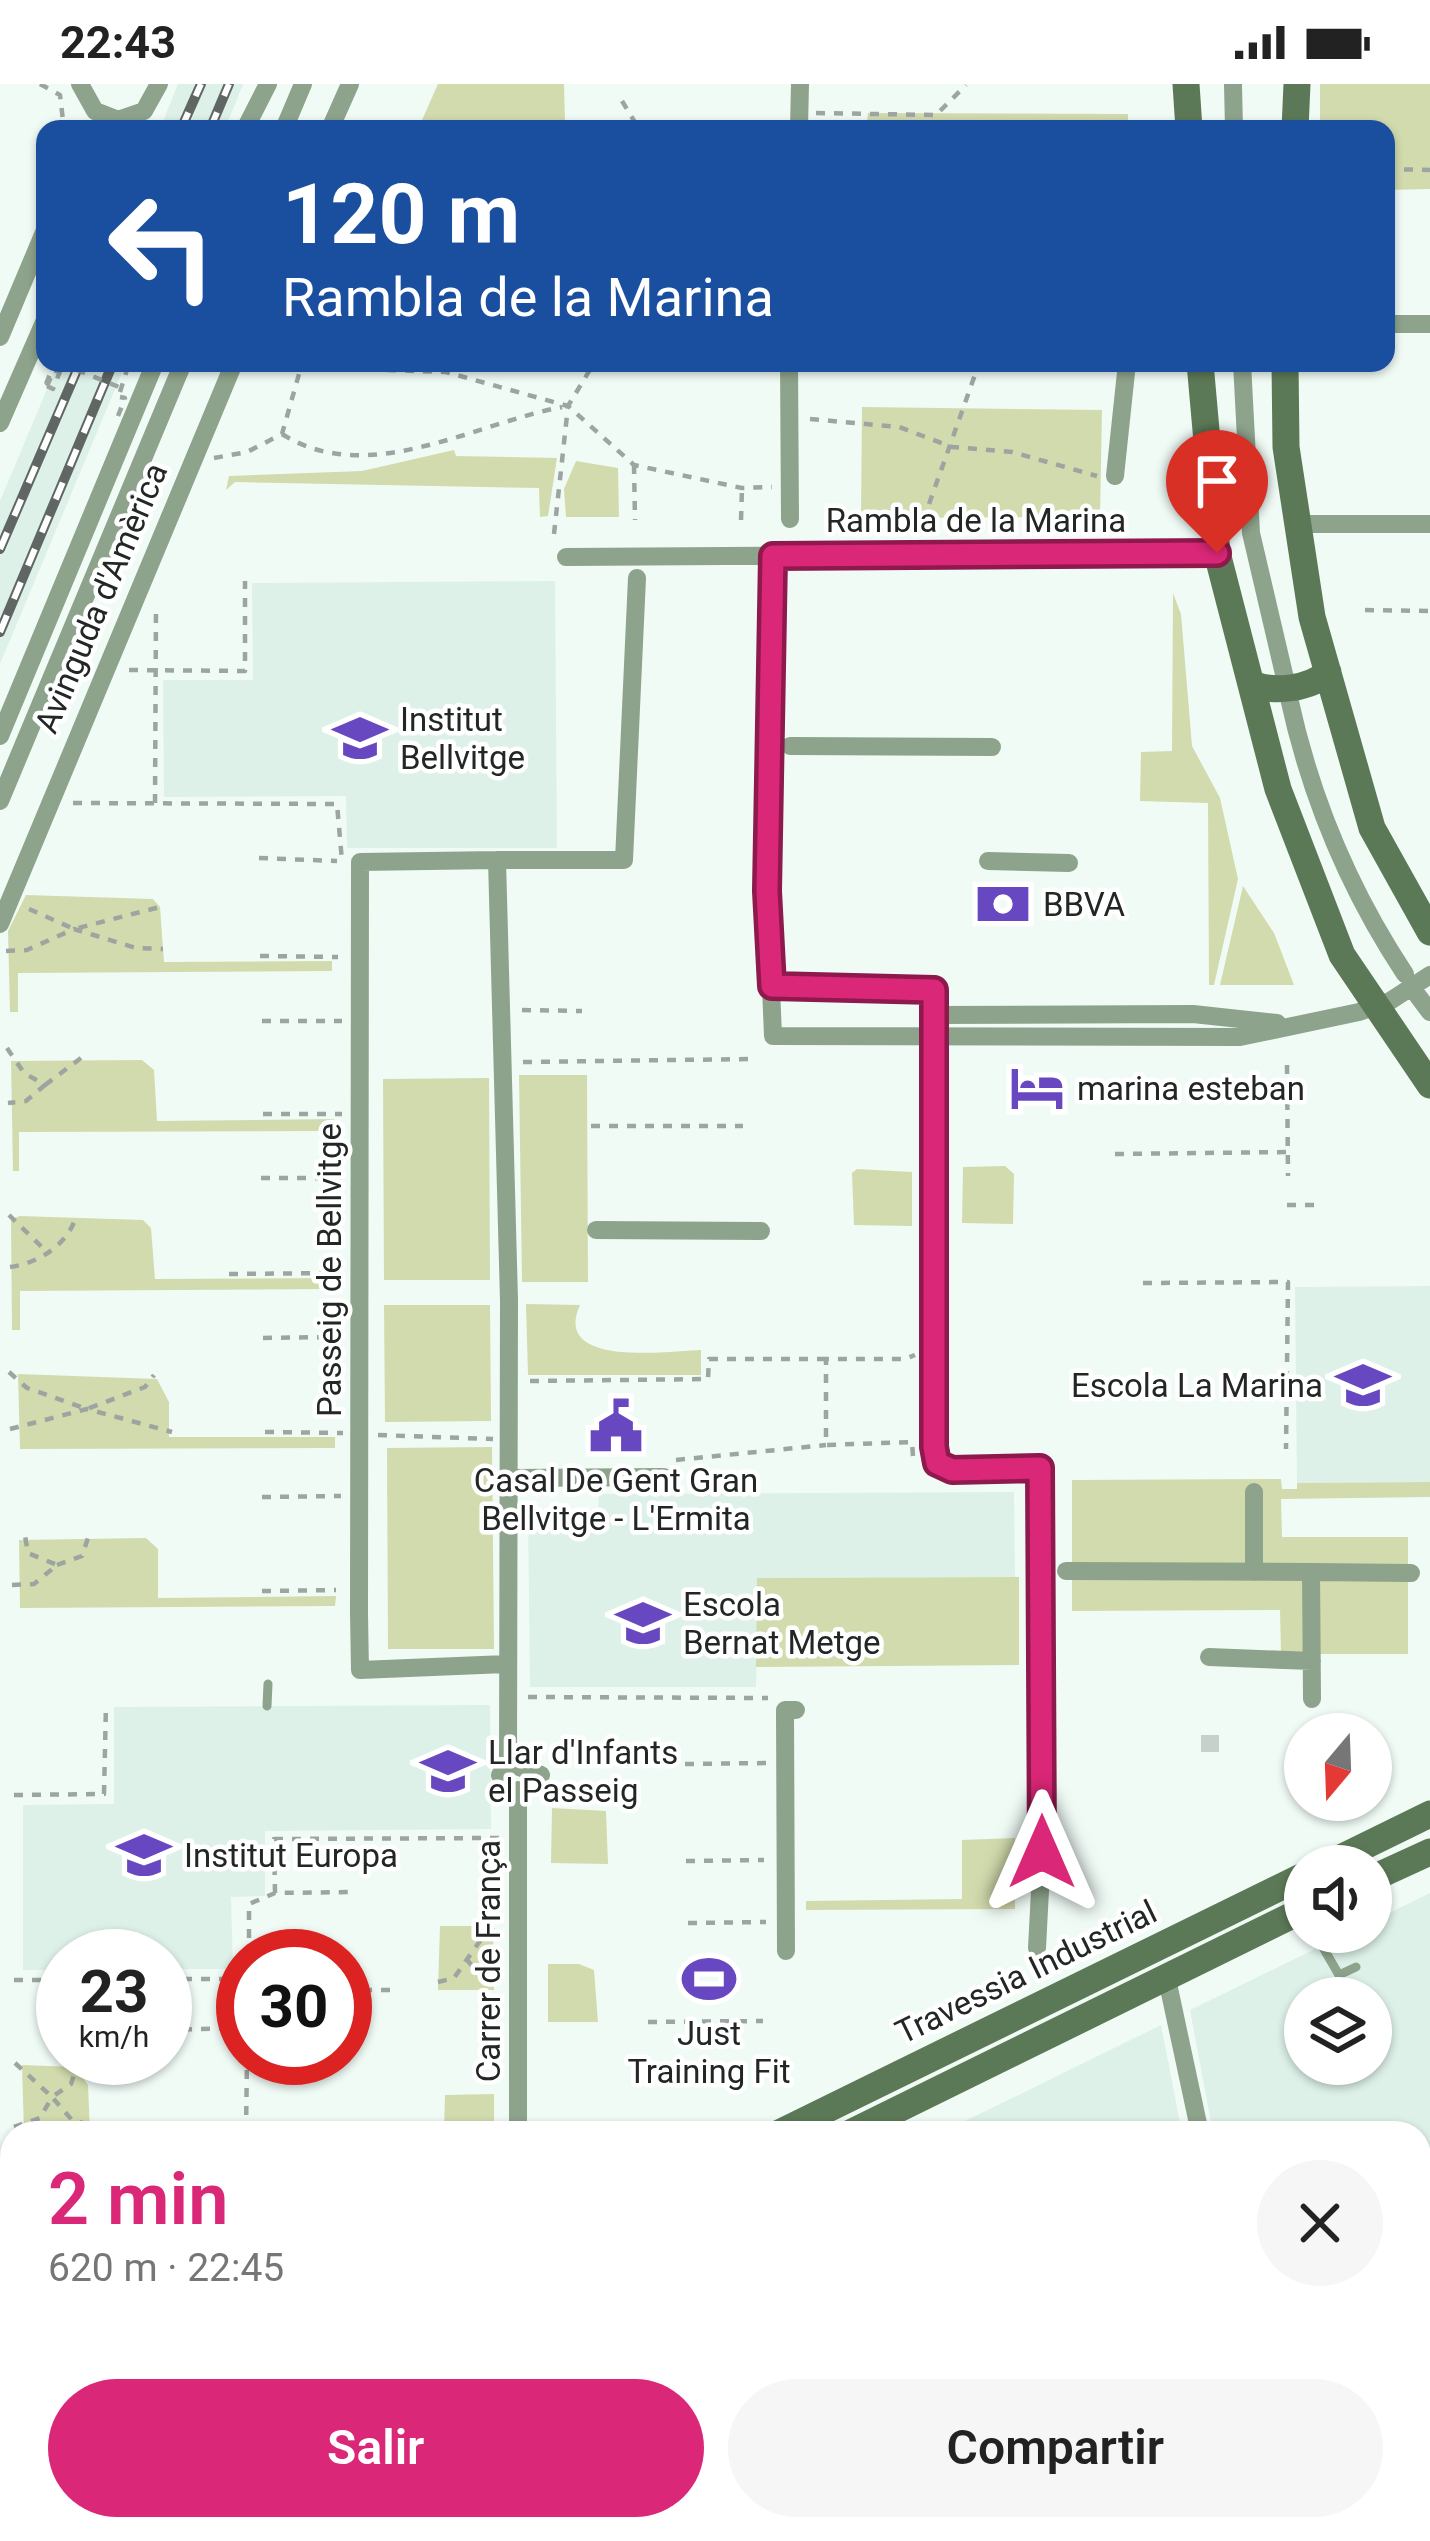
<!DOCTYPE html>
<html lang="es">
<meta charset="utf-8">
<style>
:root{--surface:#fff;--page:#f6f6f6;--text:#222;--muted:#767676;--accent:#db2777}
body{margin:0;font-family:Roboto,sans-serif;background:var(--page);color:var(--text);height:100vh;display:flex;flex-direction:column;font-size:45px;white-space:nowrap}
*{box-sizing:border-box;margin:0}
p{font-size:39px;color:var(--muted)}
.icon{flex:none;width:66px;height:66px;fill:none;stroke:currentColor;stroke-width:2;stroke-linecap:round;stroke-linejoin:round}
.map{position:relative;flex:1;overflow:hidden}
.drawer{position:absolute;left:0px;top:2037px;width:1431px;height:420px;display:flex;flex-direction:column;background:var(--surface);border-radius:36px 36px 0 0;box-shadow:0 3px 9px #0004}
.drawer>*{flex:none}
.guide{position:absolute;left:36px;top:36px;width:1359px;height:252px;border-radius:24px;box-shadow:0 3px 9px #0004;background:#1a4fa0;color:#fff;overflow:hidden}
.needle{width:78px;rotate:199deg}
.controls{position:absolute;left:1284px;top:1629px;display:grid;gap:24px}
.controls a{display:grid;place-items:center;width:108px;height:108px;border-radius:50%;background:var(--surface);box-shadow:0 3px 9px #0004;font-size:60px}
.speed{position:absolute;left:36px;top:1845px;display:flex;gap:24px;font-size:60px;font-weight:700;text-align:center}
.speed>*{display:grid;place-content:center;width:156px;height:156px;border-radius:50%;background:var(--surface);box-shadow:0 3px 9px #0004;line-height:1}
.speed small{font-size:30px;font-weight:400}
.speed .limit{border:18px solid #d22;background:#fff;color:#111}
.pin{position:absolute;display:grid;place-items:center;width:102px;height:102px;color:#fff;margin:-123px -51px;border-radius:50% 50% 50% 0;rotate:-45deg;box-shadow:0 0 12px #0007}
.pin .icon{rotate:45deg}
.me{position:absolute;width:132px;margin:-66px;rotate:0deg;stroke-linejoin:round;filter:drop-shadow(0 0 9px #0008)}
.turn{display:flex;align-items:center;gap:42px;height:252px;padding:0 48px;font-size:54px}
.turn .icon{width:156px;height:156px;stroke-width:2.5}
.turn b{display:block;font-size:84px;line-height:102px}
.round{display:grid;place-items:center;flex:none;width:126px;height:126px;border-radius:63px;background:var(--page)}
.head{display:flex;align-items:center;justify-content:space-between;height:204px;padding:0 48px}
h1{font-size:72px;font-weight:600;line-height:90px;color:var(--accent)}
.action{display:flex;gap:24px;margin-top:auto;padding:24px 48px}
.action a{flex:1;height:138px;border-radius:72px;background:var(--accent);color:#fff;font-size:48px;font-weight:600;line-height:138px;text-align:center}
.action a+a{background:var(--page);color:var(--text)}
.status{display:flex;justify-content:space-between;align-items:center;height:84px;padding:0 60px;background:var(--surface);direction:ltr}
.status svg{height:33px;fill:currentColor}
.map>svg:first-child{display:block}
.built{fill:#ddf1e8;fill-rule:evenodd}
.green{fill:#d2dbad}
.lines{fill:none;stroke-linecap:round;stroke-linejoin:round}
.street-tunnel{stroke:#c7d1cc;stroke-width:18;stroke-dasharray:18 9;stroke-linecap:butt}
.path{stroke:#9da5a1;stroke-width:4.5;stroke-dasharray:9 9;stroke-linecap:butt}
.lane{stroke:#8ea38b;stroke-width:9}
.street{stroke:#8ea38b;stroke-width:18}
.secondary{stroke:#5c7957;stroke-width:27}
.rail-casing{stroke:#606664;stroke-width:10}
.rail{stroke:#fff;stroke-width:6;stroke-dasharray:18;stroke-linecap:butt}
.path-bridge{stroke:#9da5a1;stroke-width:4.5;stroke-dasharray:9 9;stroke-linecap:butt}
.route-casing{stroke:#8e194d;stroke-width:30}
.route{stroke:#db2777;stroke-width:21}
.labels{text-anchor:middle;dominant-baseline:central;stroke-width:9;stroke-linejoin:round;paint-order:stroke}
.street-label{font-size:33px;fill:#222725;stroke:#fff}
.poi-label{font-size:33px;fill:#222725;stroke:#fff;text-anchor:start}
</style>
<div class="status"><b>22:43</b><svg viewBox="0 0 49 12"><path d="M0 12V9h3v3zM5 12V6h3v6zM10 12V3h3v9zM15 12V0h3v12zM26 1h20v11H26zM47 4h2v5h-2z"/></svg></div>
<div class="map">
<svg width="1430" height="2457" viewBox="0 0 1430 2457">
<rect width="100%" height="100%" fill="#f0fbf6"/>
<path class="built" d="M178,0h65l-18,45h-65z
M58,279h68l-126,301v-163z
M555,497l2,267h-210l-1,-52 -182,1 -1,-117h90l-1,-97z
M1430,1202v196l-133,1 -2,-196z
M1014,1408l1,85 -257,1 -2,109h-226l-2,-177 70,-1 1,-15z
M490,1621l1,124 -226,2v65l-34,1 2,72h-68v-13h-102v14h-40v-165l91,-1v-97z
M1430,1809v513l-11,4v-277h-206l-23,-123 160,-78h21v-10zM1305,1914h66v66h-66z
M1161,1941l21,108h-242l62,-30z
M1430,2383v74h-209l34,-12h164v-58z
M122,2445h706l6,12h-737z
M937,2445h148l-35,12h-107z"/>
<path class="green" d="M438,0h126l1,39 -143,-3z
M1320,0h110v105l-44,1v-61h-66z
M868,29l260,1v11l-261,-3z
M862,323l240,3 -2,107 -239,1z
M454,366l2,6 101,2 -9,58 -8,1 -1,-29 -304,-6 -9,8 3,-14 133,-5z
M576,377l42,7 1,49h-53l-2,-28z
M1173,509l8,21 11,132 28,52 18,81 -24,106h-5l-1,-182 -68,-2 1,-49 31,-1z
M1243,802l31,47 20,52h-74z
M26,811l127,4 7,8 4,55 168,-1v10l-314,2v39h-8l-2,-81z
M142,976l12,10 3,51 177,-2v12l-315,1v39h-6l-2,-110z
M519,991h68l1,207h-66z
M489,994l1,202h-106l-1,-201z
M1005,1082l9,8 -1,50 -51,-1 1,-56z
M857,1085l55,3v54l-58,-1 -2,-52z
M20,1132l123,4 8,8 4,51 178,-1 1,11 -314,2v39h-8l-1,-111z
M526,1220l54,1c-29,63 89,46 121,45v25h-173z
M384,1221h106l1,116 -106,1z
M18,1290l139,5 12,23v35h166v11l-315,1z
M492,1363l2,202h-106l-1,-201z
M1281,1395l1,10h15v-6l133,-1v15l-149,2 1,38h126v117h-127l-1,-44 -208,1v-131z
M146,1454l12,11v49l178,-2 -1,10 -315,2 -1,-68z
M1019,1493v88l-263,2 1,-89z
M552,1724l54,3 2,53 -57,-1z
M1015,1754v71l-209,1v-9l156,-2v-59z
M440,1842h53l1,64h-56z
M548,1880h31l15,6 4,52h-50z
M22,1981l53,2 13,18 2,48h-66z
M494,2010v39h-50l1,-38z"/>
<g class="lines">
<path class="street-tunnel" d="M1210,1651v17"/>
<path class="path" d="M40,0l20,11 4,34
M622,17l14,23 142,4
M816,29l120,2 30,-30
M1386,85l44,1
M301,279v4l145,5 122,34 66,59 108,23 30,-1
M46,300l6,-15
M47,302l6,3 10,-25
M120,308l9,-29
M810,335l89,8 53,20 60,5 85,24
M282,350c85,54 191,-10 280,-27
M214,374l33,-6 35,-18 19,-67 -24,-4
M634,381l1,55
M741,436l1,-32
M923,437l53,-149
M554,450l14,-128 26,-43
M1365,526l65,1
M129,586l116,1v-90
M73,719l264,1 5,57
M155,719l1,-198
M259,774l78,3
M29,825l45,20 86,-22
M6,867l21,-1 47,-21 62,19 27,1
M260,872l78,1
M522,926l60,1
M262,937h80
M7,964l17,25 21,12 -19,16 -18,2
M523,978l228,-3
M1287,981l1,111
M45,1001l36,-27
M263,1030h79
M591,1042h152
M1115,1070l173,-2
M261,1094h81
M1287,1121h30
M9,1131l39,38
M10,1183c29,-4 57,-22 66,-50
M229,1190l112,-1
M1143,1199l145,-1 -2,167
M263,1254l71,-1
M9,1288l18,16 60,21 58,-22 9,-12
M530,1297l178,-2 1,-20h117
M10,1345l77,-20 85,23
M265,1348l78,1
M378,1351l115,4
M913,1372l-1,-14 -86,3v-86h79l10,-4
M676,1376l150,-15
M262,1413l79,-1
M57,1481l25,-9 7,-21
M12,1501l22,-1 23,-19 -29,-12 -3,-17
M262,1507l74,-1
M528,1613l240,1
M685,1680l84,-1
M14,1711l90,-1 2,-90
M686,1777l78,-1
M275,1809l-1,-54 225,-1
M688,1839l78,-1
M249,1872v-52l26,-11 76,-1
M468,1877l15,18 17,1
M165,1895h78
M14,1896h49
M438,1898l16,-4 28,-40 16,-10
M345,1906h47
M648,1938l115,-1
M165,1946l78,-2
M345,1968h9
M15,1979l37,34 19,-13 6,-19
M14,2043l26,-9 12,-21 20,23 21,6
M162,2043h84
M246,2049l1,-75
M1220,2451l17,-6
M1085,2457l34,-12"/>
<path class="lane" d="M267,1622l1,-22
M1314,1848l25,43 17,-8"/>
<path class="street" d="M80,0l15,27 23,9 26,-9 15,-27
M1233,0l1,45
M245,45l23,-45
M284,45l19,-45
M330,45l20,-45
M799,45l1,-45
M1386,240h44
M0,253l45,-107
M789,279l1,156
M1242,279l9,170 33,141
M0,339l45,-103
M1115,392l12,-113
M1298,440h132
M774,472l-7,335 6,145 467,1 119,-25 31,-11 40,-26
M566,473l651,-4
M1289,614c22,101 59,190 116,276
M0,652l155,-373
M790,662l202,1
M0,717l183,-438
M497,776l-137,2 -1,752 1,56 146,-6
M988,777l81,2
M0,840l234,-561
M772,903l162,3 3,473 16,7 87,-2 2,384 -5,96
M1418,912l12,16
M934,931l259,-1 84,9
M596,1146l165,1
M506,1394l158,-1
M1254,1408v80
M1066,1487l245,1 1,127
M1311,1488l100,1
M1209,1573l103,4
M508,1679l33,12
M500,1691l8,-12 1,-463 -12,-440h127l13,-282
M518,1706v343
M786,1867l-1,-241h11
M1167,1895l33,154
M287,2445l2,12"/>
<path class="secondary" d="M1186,0l3,45
M1295,45l2,-45
M1200,279l17,190 61,236 64,166 88,130
M1285,279l1,84 26,170 60,211 58,104
M1252,600c22,9 58,5 76,-12
M1324,1782l106,-52
M1371,1795l59,-27
M779,2049l526,-258
M850,2049l455,-224
M1419,2365l11,-4
M0,2429l12,-6
M859,2445l5,12
M904,2445l5,12
M10,2457l26,-12
M1162,2457l34,-12"/>
<defs>
<path id="rail" d="M181,45l20,-45
M210,45l19,-45
M0,465l80,-186
M0,548l113,-269"/>
</defs>
<use href="#rail" class="rail-casing"/>
<use href="#rail" class="rail"/>
<path class="path-bridge" d="M60,279l59,24
M47,302l7,-16 5,2
M118,332l7,-18 -5,-1"/>
</g>
<g class="lines">
<defs>
<path id="route" d="M1042,1768l-2,-384 -88,2 -15,-7 -3,-16v-457l-162,-4 -5,-95 6,-335 444,-3"/>
</defs>
<use href="#route" class="route-casing"/>
<use href="#route" class="route"/>
</g>
<defs>
<symbol id="school-bare" viewBox="-9 -9 18 18"><path d="M0-5L7-2L0 1L-7-2ZM-4 1L0 2.5L4 1V4Q0 6-4 4Z" fill="#6848c1" stroke="#fff" stroke-width="2.5" paint-order="stroke"/></symbol>
<symbol id="bank-bare" viewBox="-9 -9 18 18"><path d="M-6-4H6V4H-6ZM0-2.3a2.3 2.3 0 1 0 0 4.6a2.3 2.3 0 1 0 0-4.6Z" fill="#6848c1" stroke="#fff" stroke-width="2.5" paint-order="stroke"/></symbol>
<symbol id="hotel-bare" viewBox="-9 -9 18 18"><path d="M-6-4.5h1.5V1H6V5H4.5V3h-9V5H-6ZM-4 0a1.8 1.8 0 1 1 3.6 0ZM.5 0V-2.5h3Q6-2.5 6 0Z" fill="#6848c1" stroke="#fff" stroke-width="2.5" paint-order="stroke"/></symbol>
<symbol id="civic-bare" viewBox="-9 -9 18 18"><path d="M-.6-6.5H3V-4.5H.6V-3L4-1V1h2V6H-6V1h2V-1L-.6-3ZM-1.2 2.5V6h2.4V2.5Z" fill="#6848c1" stroke="#fff" stroke-width="2.5" paint-order="stroke"/></symbol>
<symbol id="stadium-bare" viewBox="-9 -9 18 18"><path d="M0-5a6.5 5 0 1 0 0 10a6.5 5 0 1 0 0-10ZM-3.5-1.8h7v3.6h-7Z" fill="#6848c1" stroke="#fff" stroke-width="2.5" paint-order="stroke"/></symbol>
</defs>
<g fill-rule="evenodd">
<use href="#school-bare" x="322" y="616" width="76" height="76"/>
<use href="#bank-bare" x="965" y="782" width="76" height="76"/>
<use href="#hotel-bare" x="999" y="966" width="76" height="76"/>
<use href="#school-bare" x="1325" y="1263" width="76" height="76"/>
<use href="#civic-bare" x="578" y="1304" width="76" height="76"/>
<use href="#school-bare" x="605" y="1501" width="76" height="76"/>
<use href="#school-bare" x="410" y="1649" width="76" height="76"/>
<use href="#school-bare" x="106" y="1733" width="76" height="76"/>
<use href="#stadium-bare" x="671" y="1857" width="76" height="76"/>
</g>
<g class="labels">
<g class="street-label">
<text x="976" y="436">Rambla de la Marina</text>
<text transform="translate(101 514) rotate(-67)">Avinguda d'Amèrica</text>
<text transform="translate(329 1186) rotate(-90)">Passeig de Bellvitge</text>
<text transform="translate(488 1877) rotate(-90)">Carrer de França</text>
<text transform="translate(1026 1888) rotate(-26)">Travessia Industrial</text>
</g>
<g class="poi-label">
<text x="400" y="635">Institut<tspan x="400" dy="38">Bellvitge</tspan></text>
<text x="1043" y="820">BBVA</text>
<text x="1077" y="1004">marina esteban</text>
<text x="1323" y="1301" text-anchor="end">Escola La Marina</text>
<text x="616" y="1396" text-anchor="middle">Casal De Gent Gran<tspan x="616" dy="38">Bellvitge - L'Ermita</tspan></text>
<text x="683" y="1520">Escola<tspan x="683" dy="38">Bernat Metge</tspan></text>
<text x="488" y="1668">Llar d'Infants<tspan x="488" dy="38">el Passeig</tspan></text>
<text x="184" y="1771">Institut Europa</text>
<text x="709" y="1949" text-anchor="middle">Just<tspan x="709" dy="38">Training Fit</tspan></text>
</g>
</g>
</svg>
<div class="controls">
<a><svg class="needle" viewBox="-14 -14 28 28"><path d="M0-13l5 13h-10z" fill="#e53935"/><path d="M0 13l5-13h-10z" fill="#767676"/></svg></a>
<a><svg class="icon" aria-label="sound" viewBox="0 0 24 24"><path d="M4 9h4l5-4v14l-5-4H4zM17 9q2 3 0 6"/></svg></a>
<a><svg class="icon" aria-label="layers" viewBox="0 0 24 24"><path d="M12 4l9 5-9 5-9-5zM3 14l9 5 9-5"/></svg></a>
</div>
<div class="speed"><div>23<small>km/h</small></div><div class="limit">30</div></div>
<div class="pin" style="left:1217px;top:469px;background:#d93025"><svg class="icon" aria-label="arrive" viewBox="0 0 24 24"><path d="M6 21V4h12l-3 4 3 4H6"/></svg></div>
<svg class="me" style="left:1042px;top:1768px" viewBox="-20 -20 40 40"><path d="M0-17L14 15 0 8-14 15z" fill="#db2777" stroke="#fff" stroke-width="4"/></svg>
<div class="guide">
<div class="turn"><svg class="icon" aria-label="left" viewBox="0 0 24 24"><path d="M17 20v-9H6M10 6l-5 5 5 5"/></svg><div><b>120 m</b>Rambla de la Marina</div></div>
</div>
<section class="drawer">
<div class="head"><div><h1>2 min</h1><p>620 m · 22:45</p></div><a class="round"><svg class="icon" aria-label="close" viewBox="0 0 24 24"><path d="M6 6l12 12M18 6L6 18"/></svg></a></div>
<div class="action"><a>Salir</a><a>Compartir</a></div>
</section>
</div>
